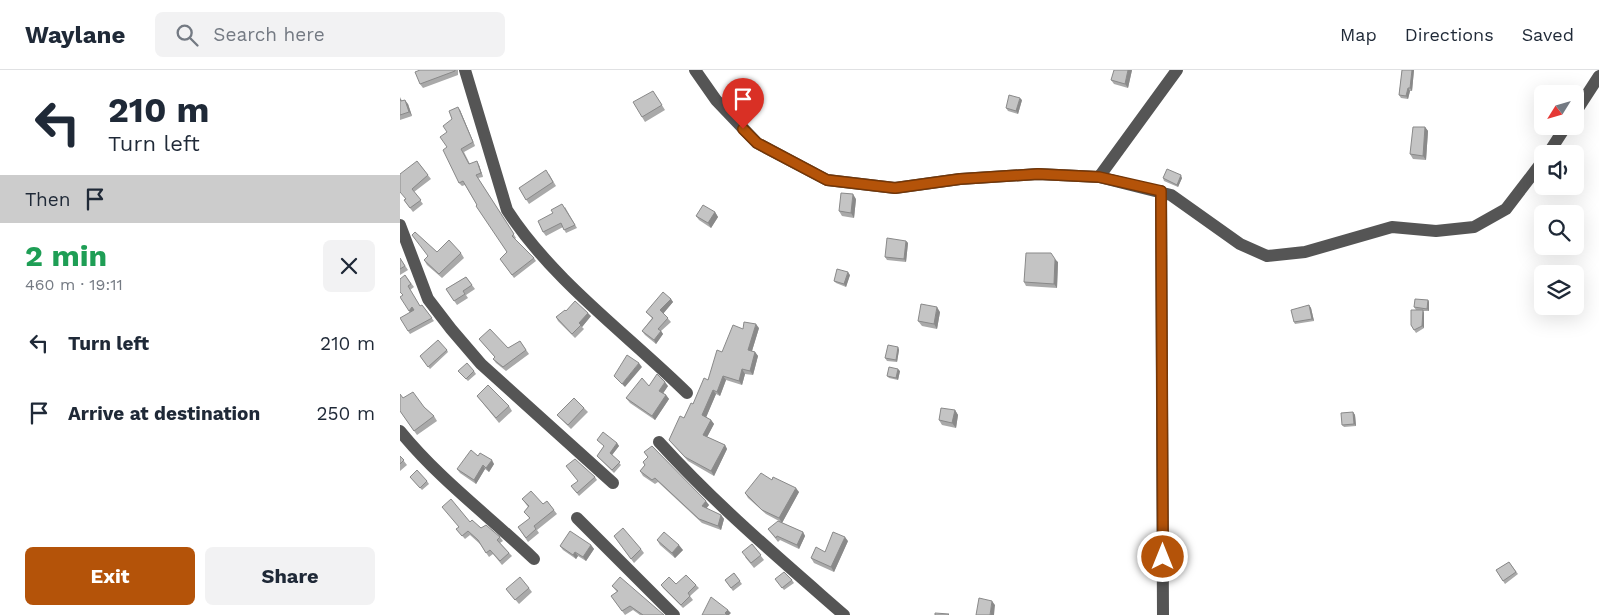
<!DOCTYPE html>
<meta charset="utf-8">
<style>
:root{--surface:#fff;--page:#f2f2f3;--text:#1f2937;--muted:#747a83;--line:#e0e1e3;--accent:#b45309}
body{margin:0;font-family:"Work Sans",sans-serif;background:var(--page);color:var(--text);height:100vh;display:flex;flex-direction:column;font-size:19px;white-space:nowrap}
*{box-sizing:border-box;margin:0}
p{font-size:16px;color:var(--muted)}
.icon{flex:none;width:28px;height:28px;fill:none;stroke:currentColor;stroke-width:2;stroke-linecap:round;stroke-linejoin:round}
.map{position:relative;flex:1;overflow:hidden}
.drawer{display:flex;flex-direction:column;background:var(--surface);width:400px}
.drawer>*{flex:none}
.guide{background:#fff;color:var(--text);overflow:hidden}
.needle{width:32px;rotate:233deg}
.buttons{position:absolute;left:1134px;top:15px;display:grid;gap:10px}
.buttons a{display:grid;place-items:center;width:50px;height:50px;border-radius:8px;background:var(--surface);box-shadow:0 5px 20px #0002;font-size:25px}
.pin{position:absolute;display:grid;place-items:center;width:42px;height:42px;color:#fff;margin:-51px -21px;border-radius:50% 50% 50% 0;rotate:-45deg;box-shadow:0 0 5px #0007}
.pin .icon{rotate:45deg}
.me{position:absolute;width:55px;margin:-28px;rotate:0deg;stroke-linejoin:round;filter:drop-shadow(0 0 4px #0008)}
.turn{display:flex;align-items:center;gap:18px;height:105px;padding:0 25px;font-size:22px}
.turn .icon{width:65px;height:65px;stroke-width:2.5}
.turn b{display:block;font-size:35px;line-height:42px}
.then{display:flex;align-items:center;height:48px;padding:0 25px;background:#0003;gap:10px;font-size:19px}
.round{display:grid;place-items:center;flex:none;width:52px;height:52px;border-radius:8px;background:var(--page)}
.overview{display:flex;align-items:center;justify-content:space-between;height:85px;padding:0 25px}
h1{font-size:30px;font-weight:700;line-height:38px;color:#1e9e55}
.cta{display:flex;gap:10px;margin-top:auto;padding:10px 25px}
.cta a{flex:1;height:58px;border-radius:8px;background:var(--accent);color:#fff;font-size:20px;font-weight:700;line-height:58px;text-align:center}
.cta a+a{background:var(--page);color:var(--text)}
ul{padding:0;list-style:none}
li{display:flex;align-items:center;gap:15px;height:70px;padding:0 25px}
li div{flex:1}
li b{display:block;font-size:19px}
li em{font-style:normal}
header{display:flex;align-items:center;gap:30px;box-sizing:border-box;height:70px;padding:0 25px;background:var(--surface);border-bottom:1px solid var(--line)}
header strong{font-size:24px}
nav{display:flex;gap:28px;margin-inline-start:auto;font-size:18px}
.search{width:350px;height:45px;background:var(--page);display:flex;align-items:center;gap:12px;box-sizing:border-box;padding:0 18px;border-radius:8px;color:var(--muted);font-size:19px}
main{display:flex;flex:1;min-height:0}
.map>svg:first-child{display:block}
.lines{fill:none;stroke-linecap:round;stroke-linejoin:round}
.minor{stroke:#555;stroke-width:12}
.wall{fill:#a9a9a9}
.shaded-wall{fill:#898989}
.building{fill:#c4c4c4;stroke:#898989}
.route-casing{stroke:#753606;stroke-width:12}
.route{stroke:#b45309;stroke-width:9}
</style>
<header>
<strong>Waylane</strong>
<div class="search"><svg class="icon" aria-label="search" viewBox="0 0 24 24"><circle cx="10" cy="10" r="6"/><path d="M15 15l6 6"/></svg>Search here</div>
<nav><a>Map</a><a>Directions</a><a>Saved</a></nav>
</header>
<main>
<section class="drawer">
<div class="guide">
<div class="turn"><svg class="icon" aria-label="left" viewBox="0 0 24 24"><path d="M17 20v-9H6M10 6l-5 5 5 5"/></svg><div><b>210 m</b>Turn left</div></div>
<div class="then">Then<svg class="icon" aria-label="arrive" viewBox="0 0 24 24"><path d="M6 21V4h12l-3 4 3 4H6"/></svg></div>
</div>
<div class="overview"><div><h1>2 min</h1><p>460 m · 19:11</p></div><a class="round"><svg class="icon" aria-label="close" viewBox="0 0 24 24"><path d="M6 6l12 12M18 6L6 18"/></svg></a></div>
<ul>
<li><svg class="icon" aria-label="left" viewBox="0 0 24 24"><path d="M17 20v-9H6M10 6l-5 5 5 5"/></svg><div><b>Turn left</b></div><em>210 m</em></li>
<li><svg class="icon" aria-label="arrive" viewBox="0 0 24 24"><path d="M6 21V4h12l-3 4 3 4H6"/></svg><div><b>Arrive at destination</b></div><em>250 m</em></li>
</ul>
<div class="cta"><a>Exit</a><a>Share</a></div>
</section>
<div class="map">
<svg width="1199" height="545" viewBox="0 0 1199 545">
<rect width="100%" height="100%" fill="#fff"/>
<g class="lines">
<path class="minor" d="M65,0l42,140c46,71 120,124 180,183
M295,0l21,30 41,43 70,37 68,8 65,-9 78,-5 61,3 72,18 69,49 27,12 38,-4 87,-25 44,4 38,-4 32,-18 36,-47
M1175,43l24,-37
M1148,84l18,-28
M699,107l78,-107
M761,121l2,424
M0,155l28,74 23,30 30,35 132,119
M0,361c39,48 89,85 134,128
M259,372c57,63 121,117 185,173
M177,448l97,97"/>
</g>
<path class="wall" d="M20,0h38v5l-35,13 -3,-4z
M732,0l-4,18 -14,-4 -3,-4z
M1002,0h12l-2,21h-2l-2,8 -7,-1 -2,-3z
M253,21l12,19 -20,12 -3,-5z
M0,27l2,4 6,3 4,12 -12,4z
M622,30l-4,14 -10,-3 -2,-3z
M60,40l15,36 -11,6 6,12 9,1 4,12 -5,1 38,60 -1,1 19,19 2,3 -22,17 -14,-19 7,-7 -30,-47 -12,-20 -3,1 -3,-3 -12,-36v-15l5,-13z
M1025,57l3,4 -2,29 -13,-1 -3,-5z
M17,91l14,18 -17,13 9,12 -10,8 -9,-12 1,-1z
M149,104l7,12 -27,18 -10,-16z
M763,108h19l-4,9 -14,-6z
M456,129l-2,19 -12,-2 -3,-5z
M165,137l12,21 -11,5 -3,-6 -17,9 -3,-4z
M315,142l3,5 -7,11 -12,-8 -3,-4z
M506,171l2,2 -2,19 -19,-2 -2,-3z
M37,182l24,1 3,5 -22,20 -15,-13 -3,-5z
M0,188l8,12 -8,5z
M658,192l-1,26 -31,-2 -2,-4z
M5,205l9,12 -4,3 10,16 2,-1 12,16 -24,13 -2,-3 2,-19 -7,-17z
M450,205l-4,12 -10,-4 -2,-2z
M66,207l9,12 -9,6 2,3 -11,7 -11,-16z
M271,229l2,3 -10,11 8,9 -10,9 2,3 -7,10 -11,-9 -3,-4 10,-13 -6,-6z
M1028,230l1,2v9h-6l1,2v15l-8,5 -5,-8 5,-15 -2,-3z
M909,235l2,3 3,13 -19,3 -1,-2z
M166,241l25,5 -9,11 2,2 -9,9 -17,-17 -2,-4z
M540,242l-3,17 -15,-3 -4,-5z
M359,258l-7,23 3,1 3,4 -5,19 -8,-1 -3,11 -16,-5 -6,16 -4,-2 -10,23 5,3 3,4 -7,13 18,8 2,4 -13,27 -26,-15 -19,-21 24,-36 15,-24 35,-51z
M79,269l29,9 12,-7 9,13 -23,17 -10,-8 -3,-4 2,-2z
M498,277l1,3 -2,12 -10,-1 -2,-3z
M47,280l1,2 -18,17 -10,-13z
M58,301h16l2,3 -8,7z
M500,301l-2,9 -9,-2 -2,-2z
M249,316h19l-5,7 3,2 3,4 -14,21 -25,-17 -4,-5z
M77,326l32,10 3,5 -13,12z
M3,328l21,9 10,9 3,5 -20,14 -17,-24z
M184,338l4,4 -17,17 -14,-14z
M555,340l3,5 -2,13 -14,-3 -3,-5z
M953,342l2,3 1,11 -12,1 -2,-2z
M197,370l20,3 2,3 -7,9 9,10 -7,8 -17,-17 7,-10z
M244,382l65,53 -3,4 15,6 3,4 -3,11 -19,-7 -44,-41 -3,2 -12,-8 -3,-5 5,-6 -2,-3 5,-4z
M0,386l7,9 -7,6z
M78,386l16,8 -5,8 -4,-3 -9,15 -16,-11 -3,-4z
M10,407l17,4 2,3 -7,6z
M195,407l2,3 -18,16 -8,-10z
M372,410l27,12 -17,31 21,9 2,4 -6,13 -19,-9 -2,2 -10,-13 11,-8 -13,-7 -18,-16 -3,-5z
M122,429l21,5 4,-3 10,13 -20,16 2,3 -11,9 -10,-15 12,-8 -6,-7 4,-5z
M70,452l30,15 3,4 -3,2 12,13 -10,9 -9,-11 -4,3 -9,-13 -10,-9 -5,4 -9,-10z
M214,466l27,13 3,4 -10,10z
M257,470l26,10 -8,8 -15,-13z
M448,471l-14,31 -20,-9 -3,-5z
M352,474l12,16 -10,8 -9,-11z
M191,475l3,4 -8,12 -8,-5 -2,3 -13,-9 -3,-4z
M1109,492l9,12 -13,10 -9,-14z
M334,503l8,11 -9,7 -8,-11z
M375,509l17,1 2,3 -10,7z
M276,514l20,1 3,3 -9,8 3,4 -10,8 -20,-20 -2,-3z
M212,516l52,29h-24l-7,-5 -8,5 -14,-19 6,-4z
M129,518l3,4 -13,12 -13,-15z"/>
<path class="shaded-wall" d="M728,0h4l-4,18 -3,-4z
M1012,0h2l-2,21 -2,-3z
M1008,18l2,3 -2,8 -2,-3z
M620,28l2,2 -4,14 -2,-3z
M5,30l3,4 4,12 -3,-4z
M58,37l2,3 15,36 -2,-4z
M1025,57l3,4 -2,29 -3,-4z
M77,91l2,4 4,12 -2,-4z
M781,105l1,3 -4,9 -1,-2z
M453,124l3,5 -2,19 -3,-5z
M315,142l3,5 -7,11 -3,-5z
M506,171l2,2 -2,19 -2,-3z
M655,189l3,3 -1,26 -3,-4z
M448,202l2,3 -4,12 -2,-3z
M271,229l2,3 -10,12 -3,-4z
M1028,230l1,2v9l-2,-2z
M909,235l2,3 3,13 -2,-2z
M12,237l2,3 -3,4 -2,-3z
M537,237l3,5 -3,17 -3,-5z
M1023,240l1,3v15l-2,-2z
M188,243l3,3 -9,11 -3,-4z
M356,254l3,4 -8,26 -3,-4z
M261,261l2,3 -7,10 -2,-4z
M498,277l1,3 -2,12 -1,-2z
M355,282l3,4 -5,19 -3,-4z
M239,293l3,4 -17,20 -3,-3z
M342,299l3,5 -3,11 -3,-4z
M498,299l2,2 -2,9 -2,-2z
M323,306l3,4 -6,16 -3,-4z
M265,312l3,4 -6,9 -3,-4z
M313,320l3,4 -11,26 -3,-5z
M266,325l3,4 -14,21 -3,-4z
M555,340l3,5 -2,13 -4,-5z
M953,342l2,3 1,11 -2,-2z
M311,350l3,4 -8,15 -3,-4z
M217,373l2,3 -7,9 -2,-2z
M325,375l2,4 -13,27 -3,-5z
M92,390l2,4 -5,8 -3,-4z
M83,395l2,4 -9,15 -2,-4z
M396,418l3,4 -17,31 -3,-5z
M306,431l3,4 -5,6 -2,-5z
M321,445l3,4 -3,11 -3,-4z
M403,462l2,4 -6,13 -2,-4z
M445,467l3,4 -14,31 -3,-5z
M191,475l3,4 -8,12 -3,-4z
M279,475l4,5 -8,8 -3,-5z
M175,482l3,4 -2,3 -3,-4z
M592,531l3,4 -1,10h-4z
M328,540l3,3 -2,2h-2l-2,-2z"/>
<path class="building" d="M20,0h35v1l-35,13 -5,-12z
M714,0h14l-3,14 -14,-4z
M1002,0h10l-2,18h-2l-2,8 -7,-1z
M253,21l9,14 -20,12 -9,-15z
M609,25l11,3 -4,13 -10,-3z
M0,29l1,2 4,-1 4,12 -9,3z
M58,37l15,35 -12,7 8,15 8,-3 4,12 -5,2 38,59 -2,2 22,22 -22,17 -12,-16 7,-7 -31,-46 1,-1 -14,-24 -4,2 -16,-33 4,-3 -7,-10 7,-5 -4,-6 9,-7 -3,-8z
M1013,57h12l-2,29 -13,-2z
M17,91l11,14 -16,14 9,11 -11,8 -6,-8 2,-1 -6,-7v-18z
M767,99l14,6 -4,10 -14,-7z
M146,100l7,12 -27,18 -7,-12z
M441,123l12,1 -2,19 -12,-2z
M162,134l13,21 -11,5 -3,-7 -18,9 -5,-11 15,-8 -2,-3z
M303,135l12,7 -7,11 -12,-7z
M15,162l22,20 12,-12 12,13 -22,21 -15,-14 4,-4 -16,-21z
M487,168l19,3 -2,18 -19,-2z
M626,183h25l4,6 -1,25 -30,-2z
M0,188l5,8 -5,3z
M437,199l11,3 -4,12 -10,-3z
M5,205l6,9 -3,2 12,20 2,-1 10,13 -24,13 -8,-13 14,-8 -2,-3 -3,4 -9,-14 3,-2 -3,-3v-13z
M66,207l6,8 -9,6 2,3 -11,7 -8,-12z
M263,222l8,7 -11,11 8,8 -10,11 3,2 -7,9 -12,-9 11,-13 -7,-6z
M1015,229l13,1 -1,9 -13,-2z
M175,231l13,12 -9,10 2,2 -9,9 -16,-17 9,-7 1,1z
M521,234l16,3 -3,17 -16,-3z
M909,235l3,14 -18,3 -3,-12z
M1011,240h12l-1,16 -8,4 -3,-5z
M344,252l12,2 -8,26 7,2 -5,19 -8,-2 -3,12 -16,-5 -6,16 -4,-2 -11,25 9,5 -8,15 22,10 -14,26 -26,-14 -16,-17 11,-24 4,2 7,-15 2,1 11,-26 4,2 9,-30 5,2 11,-27 10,4z
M90,259l18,19 12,-7 6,9 -23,17 -10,-8 2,-2 -16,-18z
M38,270l9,10 -19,17 -8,-11z
M488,275l10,2 -2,13 -11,-2z
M227,285l12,8 -17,21 -8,-8z
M67,293l7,8 -8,8 -8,-8z
M489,297l9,2 -2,9 -9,-2z
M257,304l8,8 -6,9 7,4 -14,21 -26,-18 16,-20 7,8z
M88,315l21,21 -13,12 -19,-22z
M13,322l11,15 10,9 -20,15 -14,-20v-17l3,4z
M174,328l10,10 -16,17 -11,-10z
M541,338l14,2 -3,13 -13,-3z
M953,342l1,12 -12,1 -1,-12z
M203,362l14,11 -7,10 10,9 -8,8 -15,-14 7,-10 -7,-6z
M252,376l54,55 -4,5 19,9 -3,11 -19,-7 -44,-41 -3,2 -12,-9 5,-6 -2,-3 5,-5 -4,-5z
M71,380l7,6 2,-3 12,7 -6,8 -3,-3 -9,15 -17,-11z
M0,386l4,4 -4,4z
M175,389l20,18 -18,16 -6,-7 7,-5 -12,-15z
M17,400l10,11 -7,7 -10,-11z
M361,403l11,7 1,-3 23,11 -17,30 -17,-8 -17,-17z
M131,421l12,13 4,-3 7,9 -20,16 2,3 -10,9 -8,-11 12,-9 -6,-6 5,-6 -7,-7z
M51,429l19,23 2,-2 9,8 5,-3 14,12 -3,3 12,13 -9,8 -10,-11 -4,3 -8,-13 -10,-9 -6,5 -6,-7 3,-2 -17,-20z
M378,451l25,11 -6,13 -20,-9 -1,2 -8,-9z
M223,458l18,21 -10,10 -17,-23z
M170,461l21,14 -8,12 -8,-5 -2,3 -13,-9z
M264,462l15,13 -7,8 -15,-13z
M433,462l12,5 -14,30 -20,-9 5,-11 9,5z
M352,474l9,11 -10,8 -9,-11z
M1109,492l7,10 -13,9 -7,-11z
M384,502l8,8 -10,8 -7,-9z
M334,503l6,8 -9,7 -6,-8z
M286,505l10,10 -8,8 2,3 -9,9 -20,-20 8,-8 7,7z
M120,507l9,11 -14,12 -9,-11z
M220,507l44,38h-21l-13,-9 -8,5 -11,-15 7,-5 -6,-5z
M311,527l17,13 -3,3 2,2h-25z
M579,528l13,3 -2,14h-14z
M535,543l14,1 -1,1h-13z"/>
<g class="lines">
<defs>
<path id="route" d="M343,59l14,14 70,37 68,8 65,-9 78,-5 61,3 62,14 2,366"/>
</defs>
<use href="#route" class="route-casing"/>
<use href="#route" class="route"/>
</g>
</svg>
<div class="buttons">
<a><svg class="needle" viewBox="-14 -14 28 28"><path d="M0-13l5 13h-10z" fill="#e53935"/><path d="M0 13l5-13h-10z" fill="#747a83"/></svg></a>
<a><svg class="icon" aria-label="sound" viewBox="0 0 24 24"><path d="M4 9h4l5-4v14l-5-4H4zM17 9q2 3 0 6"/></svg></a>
<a><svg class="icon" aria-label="search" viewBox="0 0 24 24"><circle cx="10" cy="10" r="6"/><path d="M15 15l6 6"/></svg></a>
<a><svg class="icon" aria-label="layers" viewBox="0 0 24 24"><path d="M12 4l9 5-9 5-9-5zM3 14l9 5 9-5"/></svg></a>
</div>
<div class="pin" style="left:343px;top:59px;background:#d93025"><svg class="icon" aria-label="arrive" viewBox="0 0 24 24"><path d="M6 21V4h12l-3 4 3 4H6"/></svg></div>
<svg class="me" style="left:763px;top:487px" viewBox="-20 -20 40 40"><circle r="17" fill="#b45309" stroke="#fff" stroke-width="3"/><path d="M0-11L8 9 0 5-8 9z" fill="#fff"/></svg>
</div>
</main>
